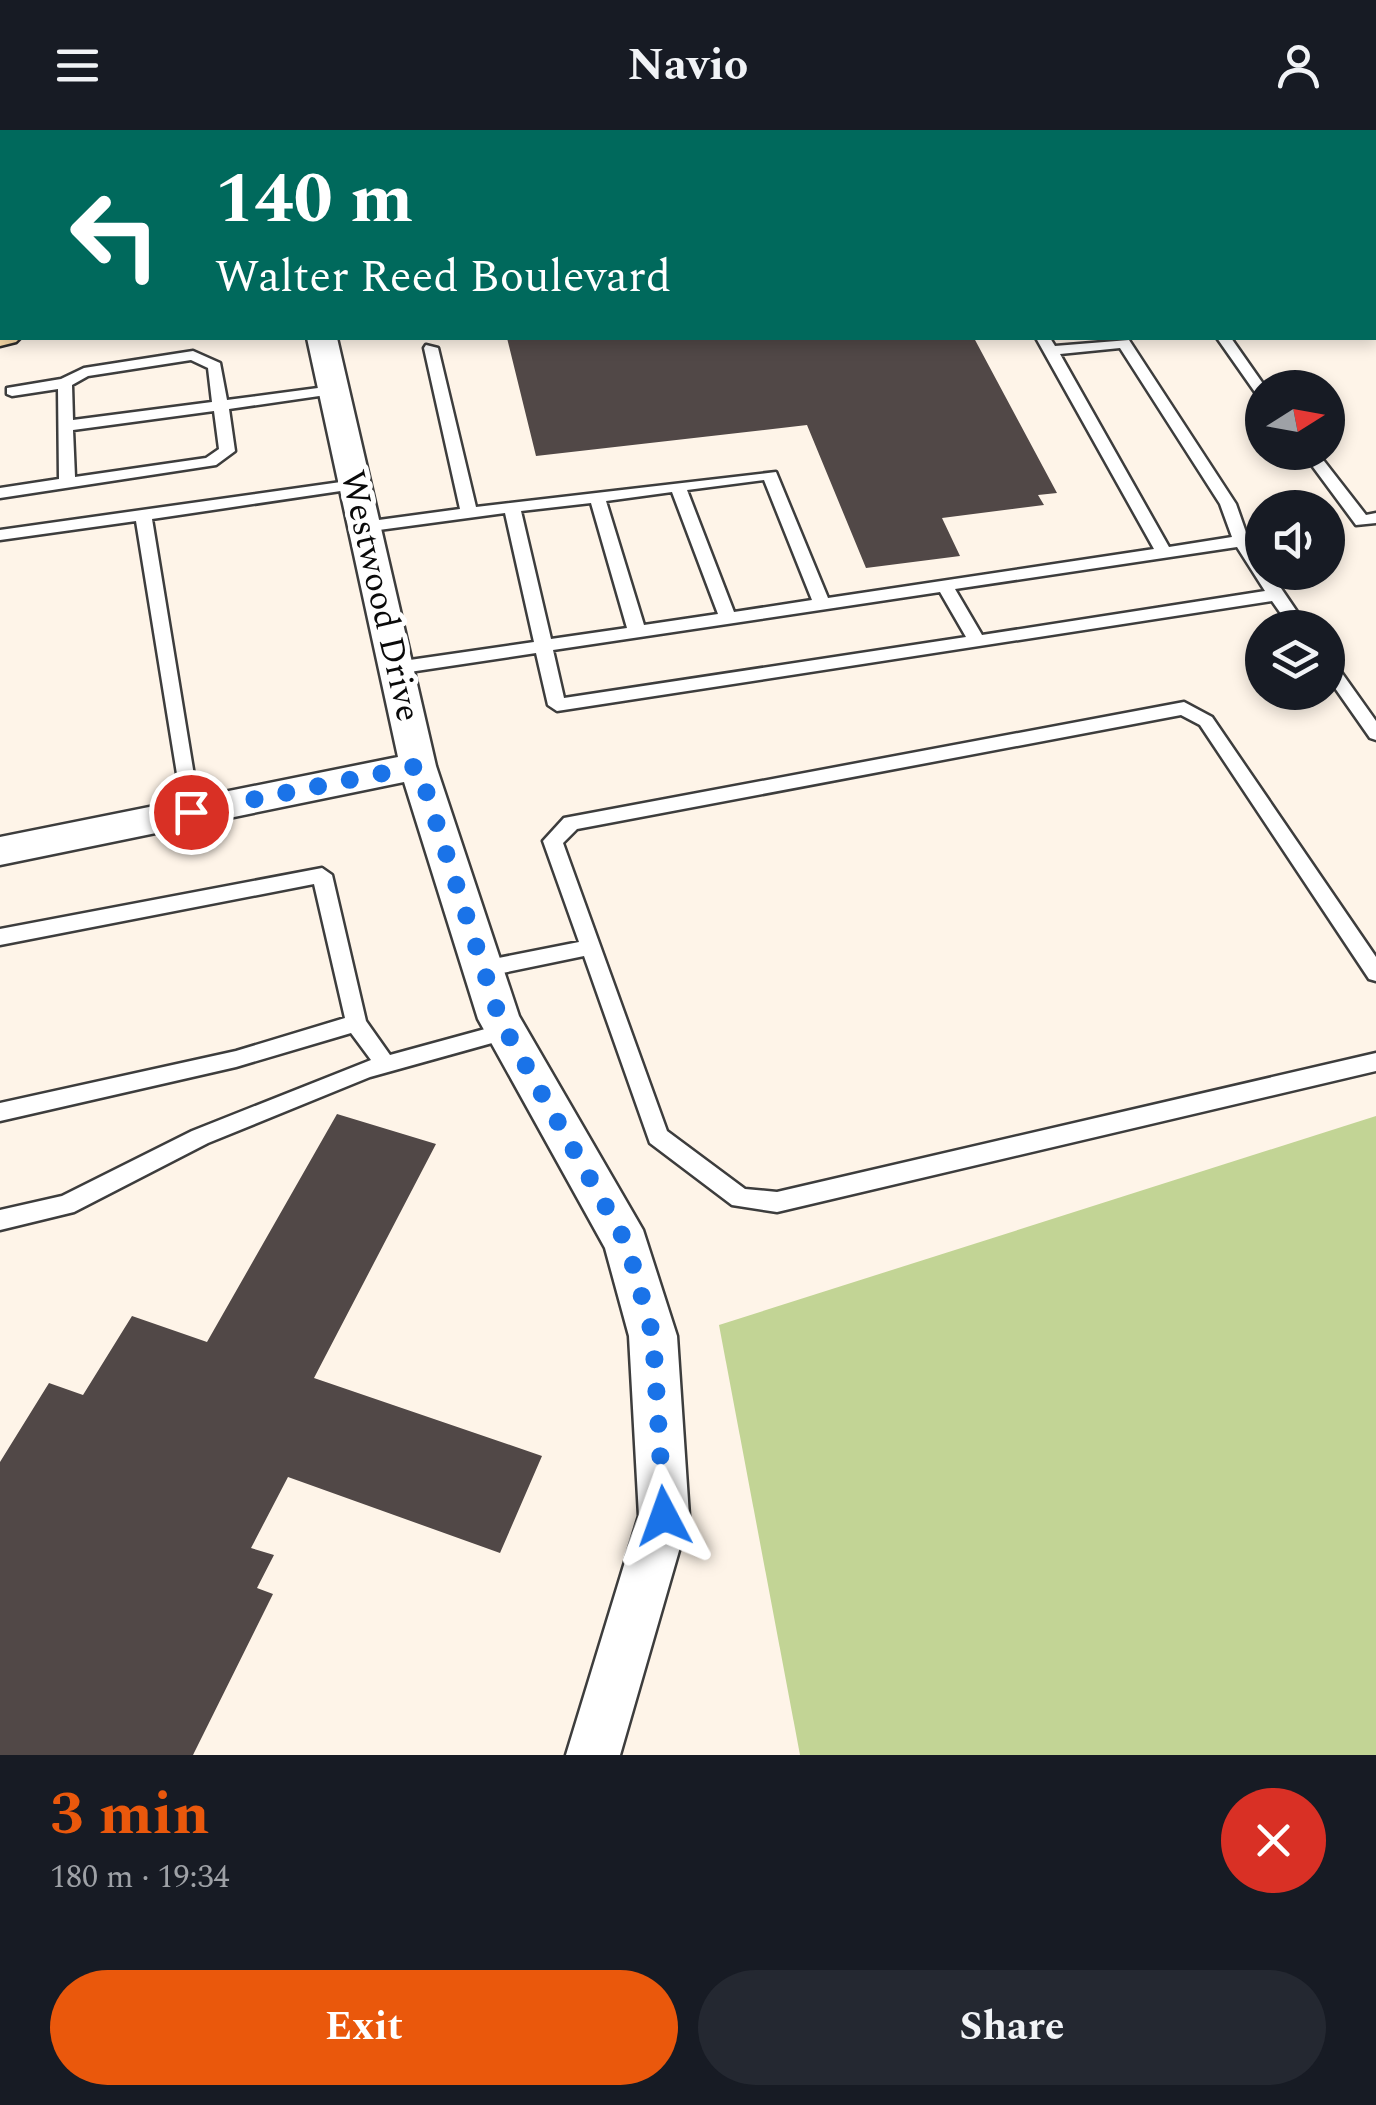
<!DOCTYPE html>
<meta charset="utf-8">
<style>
:root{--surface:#171b24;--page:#242831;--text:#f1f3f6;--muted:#9ea1a6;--accent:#ea580c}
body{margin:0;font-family:Spectral,serif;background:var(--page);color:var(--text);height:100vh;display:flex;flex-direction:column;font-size:38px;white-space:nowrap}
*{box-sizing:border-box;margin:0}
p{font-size:32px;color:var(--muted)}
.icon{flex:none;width:55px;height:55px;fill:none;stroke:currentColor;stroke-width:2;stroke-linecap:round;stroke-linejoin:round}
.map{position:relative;height:1625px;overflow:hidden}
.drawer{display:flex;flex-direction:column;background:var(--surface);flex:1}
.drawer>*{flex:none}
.top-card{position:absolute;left:0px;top:0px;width:1378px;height:210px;box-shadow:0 5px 15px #0003;background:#00695c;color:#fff;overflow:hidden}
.needle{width:65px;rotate:79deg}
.buttons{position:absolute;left:1245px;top:240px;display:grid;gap:20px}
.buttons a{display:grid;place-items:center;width:100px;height:100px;border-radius:50%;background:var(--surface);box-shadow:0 5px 15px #0003;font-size:50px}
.pin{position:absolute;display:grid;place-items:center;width:85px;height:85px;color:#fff;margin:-42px;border:5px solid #fff;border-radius:50%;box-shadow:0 2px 10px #0007}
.me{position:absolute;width:110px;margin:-55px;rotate:356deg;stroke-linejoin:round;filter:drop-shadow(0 0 8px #0008)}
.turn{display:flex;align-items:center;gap:35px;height:210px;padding:0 50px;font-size:45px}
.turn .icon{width:130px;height:130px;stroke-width:2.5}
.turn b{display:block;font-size:70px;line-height:85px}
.round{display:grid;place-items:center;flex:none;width:105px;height:105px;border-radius:52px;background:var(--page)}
.headline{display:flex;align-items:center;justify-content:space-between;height:170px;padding:0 50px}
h1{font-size:60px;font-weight:700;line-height:75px;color:var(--accent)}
.action{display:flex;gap:20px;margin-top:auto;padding:20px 50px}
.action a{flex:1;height:115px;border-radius:60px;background:var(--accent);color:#fff;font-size:40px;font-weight:700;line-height:115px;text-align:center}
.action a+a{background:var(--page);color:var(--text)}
header{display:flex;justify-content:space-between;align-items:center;height:130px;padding:0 50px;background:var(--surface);font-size:45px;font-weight:700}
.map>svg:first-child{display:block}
.forest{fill:#c2d495}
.building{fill:#514847}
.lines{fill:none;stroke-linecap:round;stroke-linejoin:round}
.lane-casing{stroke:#3d3d3d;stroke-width:5}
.street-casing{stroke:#3d3d3d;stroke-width:5}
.secondary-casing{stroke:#2c2c2c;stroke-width:5}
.lane{fill:#fff;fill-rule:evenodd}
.street{fill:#fff;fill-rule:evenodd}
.secondary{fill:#f9daa7;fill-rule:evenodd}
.route{stroke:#1a73e8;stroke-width:18;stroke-dasharray:0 32.4}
.labels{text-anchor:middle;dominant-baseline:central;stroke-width:10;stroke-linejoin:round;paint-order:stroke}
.street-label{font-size:35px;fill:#0a0a0a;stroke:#fff}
</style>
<header><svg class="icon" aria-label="menu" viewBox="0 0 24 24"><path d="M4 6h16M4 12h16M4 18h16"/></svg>Navio<svg class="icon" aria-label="person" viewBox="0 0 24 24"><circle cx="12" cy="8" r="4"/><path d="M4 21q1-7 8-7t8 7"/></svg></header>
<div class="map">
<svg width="1376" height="1625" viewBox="0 0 1376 1625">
<rect width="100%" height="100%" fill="#fef4e8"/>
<path class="forest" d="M1376,986v639h-576l-81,-430z"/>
<path class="building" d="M507,208h467l83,155 -19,2 6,10 -102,13 18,38 -94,12 -59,-143 -271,31z
M337,984l99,30 -122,234 228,78 -42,97 -212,-76 -37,71 23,7 -17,33 16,6 -80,161h-193v-293l49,-79 34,12 49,-79 75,26z"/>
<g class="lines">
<defs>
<path id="lane" d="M45,0h12v2h-12z
M1371,0h5v7l-1,-5h-6z
M1036,208h14l5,8 74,-6 107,164 13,37 13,20v11h8l38,56h-17l-19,-27 -715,110 -9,-6 -12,-52 -140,21 -9,-6 9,-6 138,-20 -29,-129 -141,19 -8,-5 8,-5 96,-13 -36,-161 2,-3 12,3 38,159 300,-35 52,126 326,-49zM1120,218l100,156 12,33 -63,10 -109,-193zM764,350l48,120 -78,12 -47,-122zM672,362l46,122 -74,11 -38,-124zM591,373l36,125 -76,11 -30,-128zM1237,417l28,44 -283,44 -27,-46zM940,462l26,45 -402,61 -11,-48z
M1217,208h14l35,50h-4v8l-5,-1z
M193,221l27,12 7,37 106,-14 7,4 -7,4 -104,15 6,42 -19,14 -216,33v-10l59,-9 -1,-90 -46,7 -5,-2v-6l54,-9 23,-11zM191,230l17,8 4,34 -139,18 -1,-35 16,-9zM214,281l5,38 -13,9 -131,19 -2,-47z
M1302,322h15l49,63 10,-2v10l-20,2z
M355,350l6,2v6l-209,31 48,293 -9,7 -7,-2 -48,-296 -136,19v-10z
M1328,530l6,2 42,59v19l-6,-2 -42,-60z
M1184,572l28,15 164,240v24l-7,-2 -169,-254 -19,-10 -604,114 -14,14 104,288 78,58 32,3 599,-139v18l-599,141 -45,-7 -82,-62 -66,-187 -101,21 -7,-2 -3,-6 3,-6 7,-2 96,-19 -36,-101 21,-23z
M322,738l10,7 34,146 24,34 117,-32 7,2 3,6 -3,6 -144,40 -162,66 -134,69 -74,18v-20l62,-14 130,-65 179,-71 -20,-27 -115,34 -236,54v-18l236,-52 109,-33 -31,-134 -314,61v-16z"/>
<path id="street" d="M244,0h27l2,2h-27z
M922,0h26l2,2h-26z
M307,208h30l99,428 83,250 124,214 34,106 12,180 -69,239h-54l73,-239 -10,-180 -24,-88 -127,-229 -74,-237 -404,83v-28l398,-80z"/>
<path id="secondary" d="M1375,15h1v22h-1z
M0,152h2v24h-2z
M0,192l2,16h18l-4,4 -16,4z"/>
</defs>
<use href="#lane" class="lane-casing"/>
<use href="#street" class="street-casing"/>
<use href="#secondary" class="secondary-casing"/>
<use href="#lane" class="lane"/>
<use href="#street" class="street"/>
<use href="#secondary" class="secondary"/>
</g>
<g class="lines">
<path class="route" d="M191,682l227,-46 82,254 127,224 26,92 11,180"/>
</g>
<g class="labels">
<g class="street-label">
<text transform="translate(380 466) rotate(77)">Westwood Drive</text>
</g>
</g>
</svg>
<div class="buttons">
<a><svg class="needle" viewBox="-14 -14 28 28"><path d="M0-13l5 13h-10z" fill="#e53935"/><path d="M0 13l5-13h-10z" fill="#9ea1a6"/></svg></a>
<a><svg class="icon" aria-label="sound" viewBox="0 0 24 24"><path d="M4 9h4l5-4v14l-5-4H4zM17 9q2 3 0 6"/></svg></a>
<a><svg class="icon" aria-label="layers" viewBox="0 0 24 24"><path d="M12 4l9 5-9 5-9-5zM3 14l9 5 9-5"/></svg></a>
</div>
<div class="pin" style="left:191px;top:682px;background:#d93025"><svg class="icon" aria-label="arrive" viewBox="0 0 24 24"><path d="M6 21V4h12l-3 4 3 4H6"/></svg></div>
<svg class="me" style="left:664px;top:1386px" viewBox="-20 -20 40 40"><path d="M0-17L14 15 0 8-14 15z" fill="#1a73e8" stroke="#fff" stroke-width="4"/></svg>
<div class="top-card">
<div class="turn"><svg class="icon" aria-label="left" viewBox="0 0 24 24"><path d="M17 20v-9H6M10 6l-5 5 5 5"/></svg><div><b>140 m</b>Walter Reed Boulevard</div></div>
</div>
</div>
<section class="drawer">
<div class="headline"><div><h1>3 min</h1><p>180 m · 19:34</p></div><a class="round" style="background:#d93025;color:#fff"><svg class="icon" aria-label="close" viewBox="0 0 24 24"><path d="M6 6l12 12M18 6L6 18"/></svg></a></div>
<div class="action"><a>Exit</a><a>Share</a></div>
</section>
